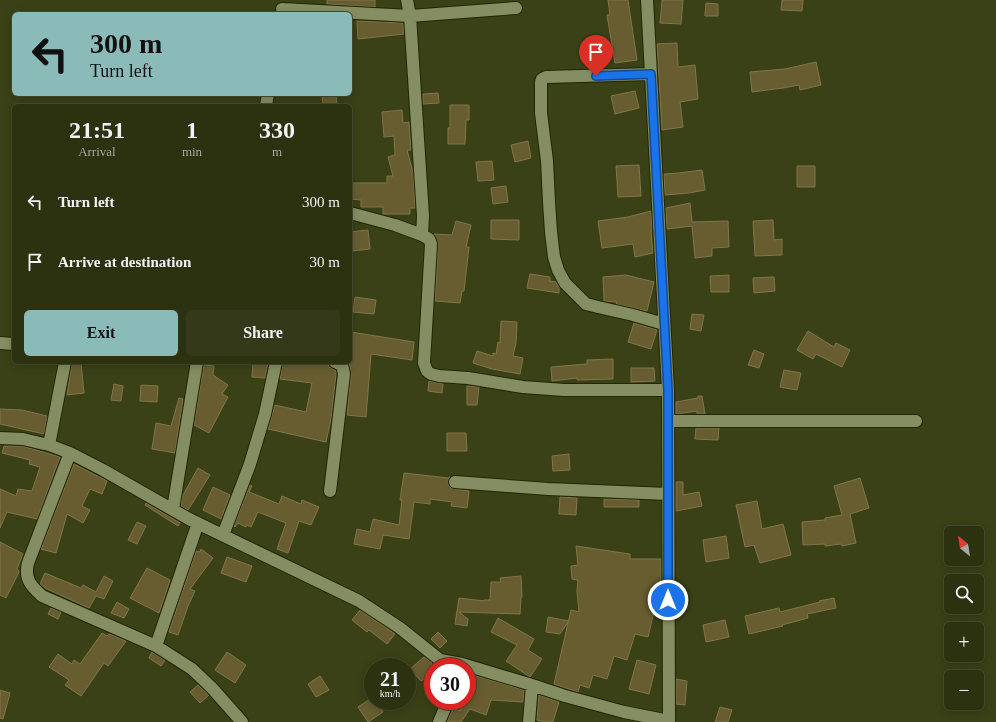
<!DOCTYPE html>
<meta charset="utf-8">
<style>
:root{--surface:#2c3110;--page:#343919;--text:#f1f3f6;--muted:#a6a99f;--line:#484c30;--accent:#8bbbb9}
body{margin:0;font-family:Georgia,serif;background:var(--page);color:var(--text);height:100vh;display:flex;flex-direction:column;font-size:15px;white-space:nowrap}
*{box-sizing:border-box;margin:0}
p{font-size:13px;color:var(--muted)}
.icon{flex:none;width:22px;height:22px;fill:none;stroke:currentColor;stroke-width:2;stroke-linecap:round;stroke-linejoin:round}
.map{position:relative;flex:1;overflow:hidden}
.side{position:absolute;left:12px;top:104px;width:340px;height:260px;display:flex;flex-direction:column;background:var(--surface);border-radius:6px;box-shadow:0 2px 10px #0003,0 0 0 1px var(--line)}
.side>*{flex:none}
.top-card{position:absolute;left:12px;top:12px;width:340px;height:84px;border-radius:6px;box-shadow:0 2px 10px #0003,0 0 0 1px var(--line);background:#8bbbb9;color:#111;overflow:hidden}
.needle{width:26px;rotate:330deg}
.fabs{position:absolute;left:944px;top:526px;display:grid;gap:8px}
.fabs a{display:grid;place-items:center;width:40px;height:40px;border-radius:6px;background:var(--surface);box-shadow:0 2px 10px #0003,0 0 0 1px var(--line);font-size:20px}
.speed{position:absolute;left:364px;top:658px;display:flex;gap:8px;font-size:20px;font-weight:700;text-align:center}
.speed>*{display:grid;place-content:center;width:52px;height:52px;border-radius:50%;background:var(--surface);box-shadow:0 2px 10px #0003,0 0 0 1px var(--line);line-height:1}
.speed small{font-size:10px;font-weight:400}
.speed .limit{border:6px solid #d22;background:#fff;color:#111}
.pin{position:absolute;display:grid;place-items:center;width:34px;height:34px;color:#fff;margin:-41px -17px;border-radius:50% 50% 50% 0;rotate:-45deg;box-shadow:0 0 4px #0007}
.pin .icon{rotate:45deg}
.me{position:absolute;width:44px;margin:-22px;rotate:0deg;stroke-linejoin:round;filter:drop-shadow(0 0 3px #0008)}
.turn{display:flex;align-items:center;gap:14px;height:84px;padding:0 12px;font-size:18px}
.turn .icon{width:52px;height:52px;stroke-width:2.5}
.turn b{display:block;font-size:28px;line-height:34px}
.eta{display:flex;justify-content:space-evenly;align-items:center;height:68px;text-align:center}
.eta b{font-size:24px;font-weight:600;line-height:28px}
.action{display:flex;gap:8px;margin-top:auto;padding:8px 12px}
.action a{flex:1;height:46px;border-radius:6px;background:var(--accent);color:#111;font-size:16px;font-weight:600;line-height:46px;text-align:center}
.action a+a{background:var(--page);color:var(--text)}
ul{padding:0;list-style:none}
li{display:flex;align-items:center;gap:12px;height:60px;padding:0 12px}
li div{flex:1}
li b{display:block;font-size:15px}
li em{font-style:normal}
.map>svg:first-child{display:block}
.building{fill:#675d31;stroke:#80764a}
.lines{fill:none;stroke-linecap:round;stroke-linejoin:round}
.minor-casing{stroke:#212700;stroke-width:14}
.minor{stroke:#858e62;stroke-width:12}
.route-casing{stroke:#114b97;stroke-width:10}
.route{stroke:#1a73e8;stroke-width:7}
</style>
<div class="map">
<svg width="996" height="722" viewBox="0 0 996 722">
<rect width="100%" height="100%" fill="#3a4116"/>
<path class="building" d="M327,0h48v7l-48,-3z
M608,0h20l9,60 -22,3 -8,-48h3z
M662,0h21l-2,24 -21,-1z
M782,0h21l-1,11 -21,-1z
M706,3l12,1v12h-13z
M357,21l46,2 1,11 -46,5z
M677,43l1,24 17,-2 3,34 -18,3 3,25 -21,3 -5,-86z
M816,62l5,23 -21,5 -1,-5 -16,3 -31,4 -2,-20 35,-3z
M635,91l4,17 -24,6 -4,-18z
M438,93l1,10 -16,1v-10z
M336,94l1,12h-14l-1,-10z
M450,105h19v15h-3l-1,24h-17v-16h2z
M402,110l1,13 6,-1 2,28h-4l6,22 2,36h-5v6h-27v-7h-22v-7l-11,-1v-16h37v-7h6l-5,-19 7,-2 -1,-19 -10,1 -2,-25z
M528,141l3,17 -16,4 -4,-17z
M492,161l2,19 -16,1 -2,-19z
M639,165l2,31 -23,1 -2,-31z
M797,166h18v21h-18z
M702,170l3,20 -16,3 -24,2 -1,-21 15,-1z
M506,186l2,16 -15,2 -2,-16z
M690,203l2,19 36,-1 1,26 -17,1v8l-17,2 -3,-32 -25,3 -1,-21z
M651,211l1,20h-1l2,22 -18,4 -2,-13 -31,4 -4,-27 30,-4z
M491,220h28v20l-28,-1z
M773,220l1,20 8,-1v16l-27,1 -2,-35z
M456,221l15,4 -5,22h3l-5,44h-2l-2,12 -25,-2 3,-57 -4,-10 18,1z
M368,230l2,19 -18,2 -2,-19z
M530,274l20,3v4l6,1 3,6v5l-32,-5z
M626,275l28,7 -7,29 -31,-7 1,-2 -13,-1 -1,-24z
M729,275v17h-18l-1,-16z
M774,277l1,14 -21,2 -1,-15z
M355,297l21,3 -2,14 -21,-2z
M692,314l12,1 -3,16 -11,-2z
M501,321l16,1 -1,21 -3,13 10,2 -3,16 -28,-5 -19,-6 4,-12 16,5v-3l3,1 2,-12 2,1z
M634,323l23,7 -6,19 -23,-7z
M808,331l26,16 2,-4 14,7 -8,17 -26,-13 -3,5 -16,-9z
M351,332l63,10 -2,18 -41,-6 -5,63 -19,-2 4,-40 -2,-13h1z
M754,350l10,4 -5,14 -11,-3z
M613,359v20l-36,1v-2l-25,3 -1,-14 36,-3v-4z
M72,362l9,1 3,30 -17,2z
M253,362h15l-3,16 -13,-1z
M283,362h45l1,5 7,3v4l-5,45 -5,23 -58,-13 7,-24 31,7 6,-29 -32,-4z
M204,365l10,1 -1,9 15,10 -6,9 6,3 -19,36 -15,-8z
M631,368h23l1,13 -24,1z
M784,370l17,3 -4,17 -17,-3z
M429,381l14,3 -1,9 -14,-2z
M114,384l9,2 -2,15 -10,-1z
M141,385l17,1 -1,16 -17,-1z
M467,386l12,1 -2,18h-10z
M698,396h4l3,18h-8v-3l-21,3v-12l22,-4z
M179,398l4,1 -8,54 -23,-4 4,-26 15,3z
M0,409l22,1 25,6 -3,18 -44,-10z
M696,428h23l-1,12 -23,-1z
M447,433h19l1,18h-20z
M4,446h18l38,11 -23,62 -30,-7 -7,16v-39l16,7 2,-7 14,2 8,-24 -11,-3 1,-4 -28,-7z
M569,454l1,16 -17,1 -1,-15z
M74,464l33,17 -5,13 -12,-5 -8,17 8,4 -7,13 -16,-9 -11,39 -15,-4z
M198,468l12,7 -22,35 -7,-4 1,-9z
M404,473l44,5 2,-1 -2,5 3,6 18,3 -2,17 -16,-2 1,-4 -22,-3v5l-16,-2 -5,37 -26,-4 -3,14 -26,-5 3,-15 13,3 3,-13 26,6 3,-25h-2z
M860,478l9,30 -19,6 6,29 -14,3 -1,-2 -16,2v-2l-22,1 -1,-23 23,-2v-2l17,-3 -8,-29z
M676,482h7v13l16,-3 3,14 -26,5z
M250,485l2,1 -3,6 30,12 3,-8 19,8 1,-4 17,7 -8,18 -12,-4 -11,32 -11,-4 9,-26 -28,-11 -7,15 -4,-2 -1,2 -8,-4 -3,4 -1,-1z
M213,487l17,8 -9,24 -18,-9z
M560,497l17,1 -1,17 -17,-1z
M604,499l35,1v7h-35z
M757,501l5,28 21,-5 8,31 -31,8 -6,-18 -9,2 -9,-42z
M146,503l34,20 -2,3 -33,-21z
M137,522l9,4 -9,18 -9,-4z
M726,536l3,22 -23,4 -3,-22z
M0,542l23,12 -6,15 2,2v1l-13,26 -6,-3z
M576,546l54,8v5h31v48h-6l-7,30 -13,-3 -8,26 -13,-4 -7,23 -14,-4 -4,13 -9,-3 -2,7 -24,-8 17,-74 8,2 -2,-21 1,-11 -6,-1 -1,-13 7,-1z
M201,549l12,9 -23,31 5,2 -7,15 -10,29 -9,-3 27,-81 4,1z
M227,557l25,9 -6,16 -25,-9z
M147,568l23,12 -11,33 -29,-15z
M45,573l36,15 2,-3 13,7 8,-16 9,5 -9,18 -8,-3 -7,12 -44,-20 -5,-4z
M521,576l1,21h-1l-1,17 -61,-2 9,7 -1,7 -12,-2 4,-26 25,3v-1h6l1,-18h10l-1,-4z
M834,598l2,10 -29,6 1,4 -26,7 1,1 -34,8 -4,-18 34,-8 1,4 40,-10 -1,-1z
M117,602l12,7 -5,9 -13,-5z
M51,608l10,4 -3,7 -10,-5z
M360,610l35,24 -8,10 -18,-14 -2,2 -15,-12z
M548,617l21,4 -9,13 -14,-2z
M498,618l36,21 -6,11 14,9 -12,18 -24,-16 11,-16 -26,-13z
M725,620l4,17 -23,5 -3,-17z
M438,632l9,9 -7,7 -9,-9z
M102,633l5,3 2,-2 17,7 -18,25 -4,-3 -23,33 -16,-11 4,-5 -20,-13 9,-13 14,10 2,-4 6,4z
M152,652l13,8 -4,6 -12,-8z
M227,652l19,13 -11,18 -20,-13z
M424,657l8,6 -1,1 2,2v23l-9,-10 -3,2 -11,-12z
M637,660l19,5 -7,29 -20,-5z
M473,675l51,15 -1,12 -32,-2 -5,15 -16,-6 -9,13h-14l7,-15 6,4 3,-10h4v-10z
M320,676l9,14 -13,7 -8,-13z
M676,679l11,2 -2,24 -9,-1z
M198,685l11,10 -9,8 -10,-11z
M0,690l10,3 -7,26 -3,-1z
M539,695l20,7 -6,20h-8l-8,-2z
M373,697v4h3l7,11 -15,10 -10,-15z
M720,707l12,3 -4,12h-13z"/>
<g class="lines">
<defs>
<path id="minor" d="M407,0l3,16 13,200 -1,19
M647,0l21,390 1,332
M282,9l128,7 106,-8
M651,74l-105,3 -4,2 -1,3v31l6,48 2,41 2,30 3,25 4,13 7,13 21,21 12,3 35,8 31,9
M266,106l2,-12
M350,213l45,12 27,10 7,4 2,5 -7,119 3,8 4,3 8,2 29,2 55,9 41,3h104
M0,343l14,1
M668,421h248
M0,438l23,1 17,4 9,2 21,8 33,17 86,49 170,82 41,27 40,32 22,4 70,21 33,11 59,16 45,9
M49,445l16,-83
M70,453l-42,110c-4,16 3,23 14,33l114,50 36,23 20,19 30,34
M455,482l93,7 120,5
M330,491l14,-117 -2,-9 -7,-3
M173,509l24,-147
M223,535l27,-71 15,-50 11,-52
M156,646l42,-123
M439,722l9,-21
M529,722l3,-37"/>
</defs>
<use href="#minor" class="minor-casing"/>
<use href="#minor" class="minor"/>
</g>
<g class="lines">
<defs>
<path id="route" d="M596,76l55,-2 17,316v210"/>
</defs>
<use href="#route" class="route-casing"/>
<use href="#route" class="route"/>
</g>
</svg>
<div class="fabs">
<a><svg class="needle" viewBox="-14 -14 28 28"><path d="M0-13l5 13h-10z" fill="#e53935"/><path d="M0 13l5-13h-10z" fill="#a6a99f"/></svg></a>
<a><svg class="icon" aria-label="search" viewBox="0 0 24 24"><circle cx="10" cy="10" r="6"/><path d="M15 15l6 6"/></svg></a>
<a>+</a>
<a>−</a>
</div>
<div class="speed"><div>21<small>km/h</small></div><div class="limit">30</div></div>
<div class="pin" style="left:596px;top:76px;background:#d93025"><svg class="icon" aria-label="arrive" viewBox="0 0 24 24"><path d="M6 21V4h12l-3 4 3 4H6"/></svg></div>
<svg class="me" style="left:668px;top:600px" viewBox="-20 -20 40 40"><circle r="17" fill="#1a73e8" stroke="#fff" stroke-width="3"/><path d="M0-11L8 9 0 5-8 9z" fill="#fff"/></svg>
<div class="top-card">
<div class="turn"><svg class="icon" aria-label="left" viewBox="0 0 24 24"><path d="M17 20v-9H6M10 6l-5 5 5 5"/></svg><div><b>300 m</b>Turn left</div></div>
</div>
<section class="side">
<div class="eta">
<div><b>21:51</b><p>Arrival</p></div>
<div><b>1</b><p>min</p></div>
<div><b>330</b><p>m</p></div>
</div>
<ul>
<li><svg class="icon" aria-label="left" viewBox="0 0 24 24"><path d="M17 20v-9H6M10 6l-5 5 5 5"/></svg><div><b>Turn left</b></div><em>300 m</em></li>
<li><svg class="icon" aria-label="arrive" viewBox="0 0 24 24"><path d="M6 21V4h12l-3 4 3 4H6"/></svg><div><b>Arrive at destination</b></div><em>30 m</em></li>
</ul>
<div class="action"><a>Exit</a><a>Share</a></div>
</section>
</div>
